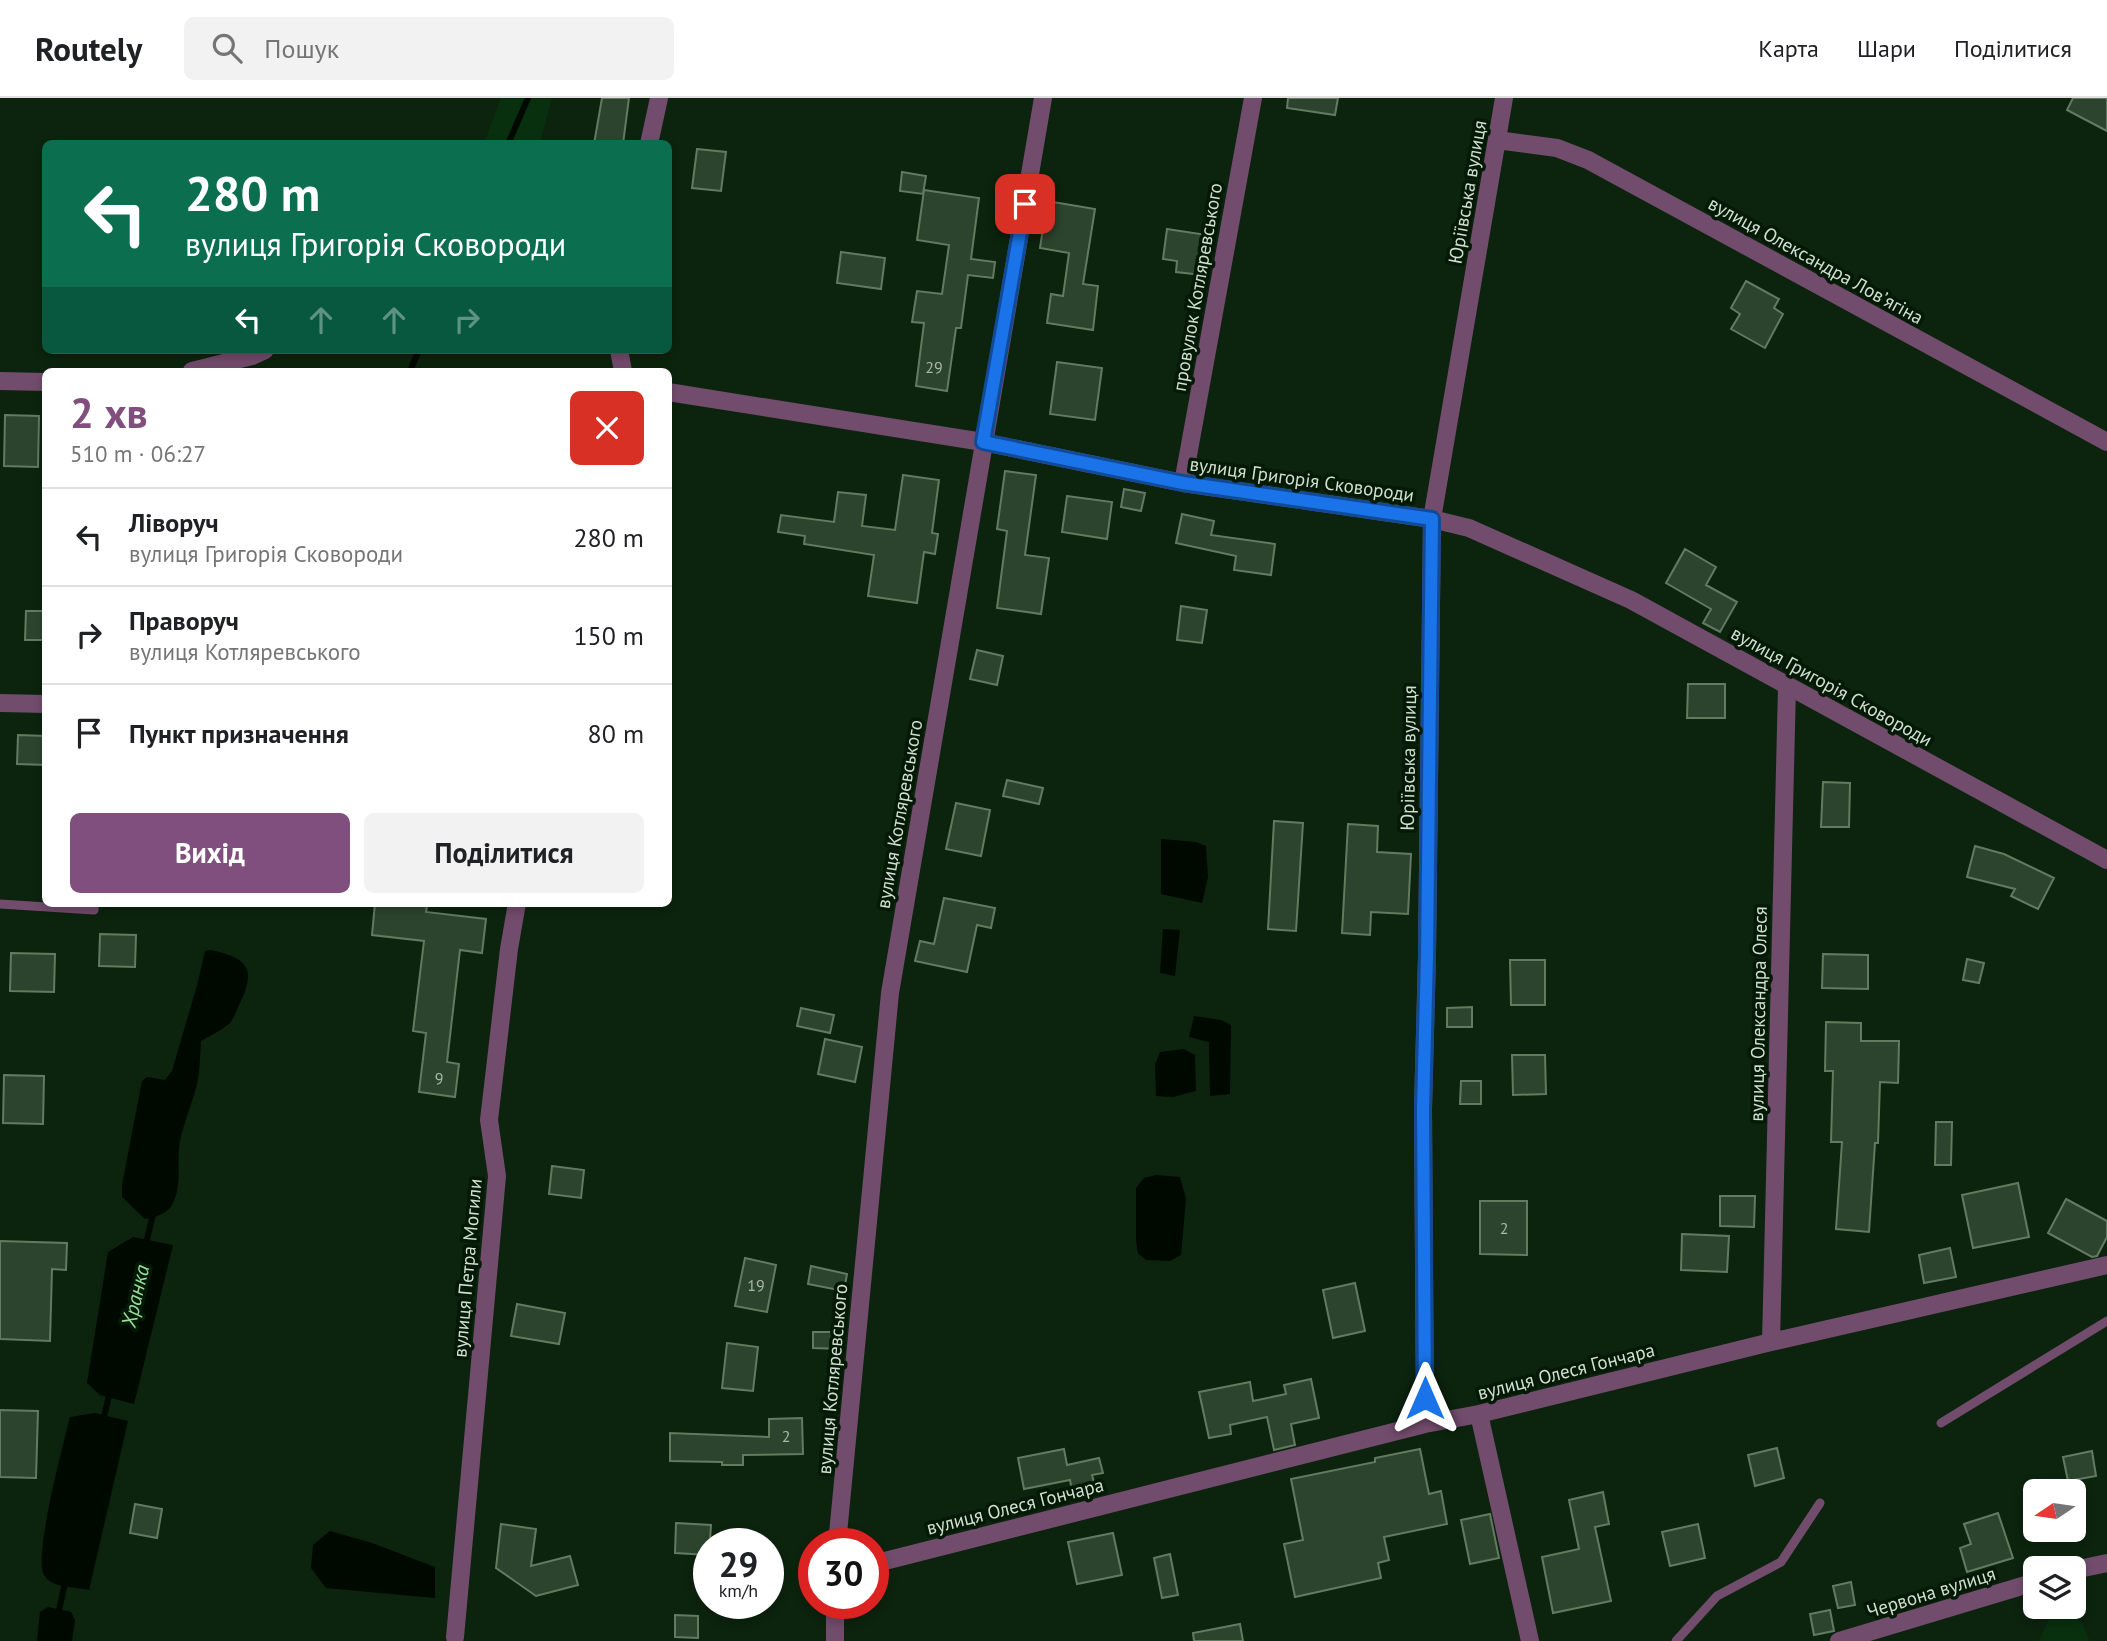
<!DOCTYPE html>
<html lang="uk">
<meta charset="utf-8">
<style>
:root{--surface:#fff;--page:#f2f2f2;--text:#202124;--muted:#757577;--line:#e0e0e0;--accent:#814f7d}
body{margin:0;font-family:"PT Sans",sans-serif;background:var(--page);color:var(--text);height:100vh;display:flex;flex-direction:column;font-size:26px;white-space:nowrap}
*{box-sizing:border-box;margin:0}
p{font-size:23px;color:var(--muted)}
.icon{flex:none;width:38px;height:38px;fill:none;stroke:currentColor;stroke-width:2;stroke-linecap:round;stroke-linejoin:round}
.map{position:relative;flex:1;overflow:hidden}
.panel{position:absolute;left:42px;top:270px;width:630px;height:539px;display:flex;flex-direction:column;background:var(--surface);border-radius:10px;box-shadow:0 4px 10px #0003}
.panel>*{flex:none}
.hud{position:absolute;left:42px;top:42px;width:630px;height:214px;border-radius:10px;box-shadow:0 4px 10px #0003;background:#0b6e4f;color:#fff;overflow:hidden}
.needle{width:46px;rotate:257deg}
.fabs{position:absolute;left:2023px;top:1381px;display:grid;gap:14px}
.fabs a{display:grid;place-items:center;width:63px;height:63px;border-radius:10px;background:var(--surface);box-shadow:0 4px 10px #0003;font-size:35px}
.speed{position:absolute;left:693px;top:1430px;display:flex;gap:14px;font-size:35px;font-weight:700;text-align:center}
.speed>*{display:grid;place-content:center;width:91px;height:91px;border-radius:50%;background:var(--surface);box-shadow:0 4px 10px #0003;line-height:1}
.speed small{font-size:18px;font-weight:400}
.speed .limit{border:10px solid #d22;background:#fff;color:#111}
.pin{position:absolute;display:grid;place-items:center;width:60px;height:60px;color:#fff;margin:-30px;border-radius:14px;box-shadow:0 4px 10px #0006}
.me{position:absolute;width:77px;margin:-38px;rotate:0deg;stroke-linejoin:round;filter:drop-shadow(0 0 5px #0008)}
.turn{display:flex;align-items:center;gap:24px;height:147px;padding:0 28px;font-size:32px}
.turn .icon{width:91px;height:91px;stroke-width:2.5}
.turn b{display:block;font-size:49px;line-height:60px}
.lanes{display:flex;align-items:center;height:66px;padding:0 28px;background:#0003;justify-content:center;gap:35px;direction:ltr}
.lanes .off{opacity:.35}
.round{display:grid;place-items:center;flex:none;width:74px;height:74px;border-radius:10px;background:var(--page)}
.overview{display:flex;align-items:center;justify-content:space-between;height:119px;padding:0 28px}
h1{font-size:42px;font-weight:700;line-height:52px;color:var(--accent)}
.cta{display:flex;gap:14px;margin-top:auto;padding:14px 28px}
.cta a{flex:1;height:80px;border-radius:10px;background:var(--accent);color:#fff;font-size:28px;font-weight:700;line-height:80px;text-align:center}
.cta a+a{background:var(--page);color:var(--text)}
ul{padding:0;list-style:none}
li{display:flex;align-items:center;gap:21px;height:98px;padding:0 28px;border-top:2px solid var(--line)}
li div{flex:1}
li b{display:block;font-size:26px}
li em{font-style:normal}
header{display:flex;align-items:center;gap:42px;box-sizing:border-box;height:98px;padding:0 35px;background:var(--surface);border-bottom:2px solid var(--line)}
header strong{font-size:33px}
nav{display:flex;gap:38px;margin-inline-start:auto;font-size:24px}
.search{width:490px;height:63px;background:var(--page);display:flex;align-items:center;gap:18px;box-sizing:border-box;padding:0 24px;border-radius:10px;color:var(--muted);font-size:26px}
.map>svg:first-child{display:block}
.green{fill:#08300e}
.water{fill:#000900}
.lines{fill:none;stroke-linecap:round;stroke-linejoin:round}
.stream{stroke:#000900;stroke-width:6}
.building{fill:#2c442d;stroke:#617b61;stroke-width:2}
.lane{stroke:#724c6c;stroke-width:9}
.street{stroke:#724c6c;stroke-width:18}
.route-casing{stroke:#114b97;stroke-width:18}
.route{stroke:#1a73e8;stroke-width:12}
.labels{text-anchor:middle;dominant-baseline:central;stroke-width:7;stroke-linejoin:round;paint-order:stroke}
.number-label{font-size:16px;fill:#a8b8a8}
.street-label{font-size:19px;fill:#d1dfd1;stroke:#041a06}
.water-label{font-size:21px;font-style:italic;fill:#95df98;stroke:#041a06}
</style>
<header>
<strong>Routely</strong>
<div class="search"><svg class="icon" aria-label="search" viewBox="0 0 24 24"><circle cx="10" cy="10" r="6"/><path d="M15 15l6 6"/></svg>Пошук</div>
<nav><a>Карта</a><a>Шари</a><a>Поділитися</a></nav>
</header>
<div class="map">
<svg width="2107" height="1543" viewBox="0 0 2107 1543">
<rect width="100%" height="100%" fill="#0c230e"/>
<path class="green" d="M501,0h51l-12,45h-56z
M2069,1513l13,12 8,18h-51l12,-27z"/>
<path class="water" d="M1161,741l35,3 10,4 2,31 -6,26 -41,-9z
M1163,831l17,1 -5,46 -15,-3z
M211,852c36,8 46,18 29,53 -3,6 -6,15 -10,20 -8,7 -20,13 -29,18 -1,15 -1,30 -4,43 -5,20 -13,38 -17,57 -4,21 3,43 -8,64 -4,8 -18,13 -27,14l-23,-22v-12l20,-104 5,-4 18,3 7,-9 26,-89 7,-31z
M1194,918l27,4 10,5 -1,69 -20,2 -1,-54 -20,-5z
M1184,951l11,6 1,36 -23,6 -17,-1 -1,-31 5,-13z
M1156,1077l24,2 6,22 -5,56 -11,6 -24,-1 -8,-7 -2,-12v-53l8,-10z
M133,1139l40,8 -39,159 -34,-9 -13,-12 21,-131z
M95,1315l33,8 -39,169c-13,-3 -38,-2 -45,-15 -11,-18 20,-133 26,-158z
M330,1433l42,12 63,24v31l-109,-10 -15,-20 2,-23z
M48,1509l23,5 4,8 -3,21h-35l3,-29z"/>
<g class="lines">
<path class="stream" d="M508,46l20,-46
M410,273l9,-21
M145,1150l9,-38
M103,1323l7,-30
M58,1517l8,-37"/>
</g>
<path class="building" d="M602,0h27l-6,46h-29z
M1288,0h50l-3,17 -48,-7z
M2073,0h34v33l-40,-21z
M697,51l29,3 -5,39 -29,-3z
M902,74l24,4 -3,18 -23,-3z
M924,92l55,8 -8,61 24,3 -2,16 -25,-3 -7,53h-5l-9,63 -31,-5 8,-63 -12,-1 5,-31 25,3 7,-49 -32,-5z
M1047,103l48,8 -12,75 15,2 -5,44 -46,-7 4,-29 12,2 6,-43 -29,-5z
M1167,131l40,6 -5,40 -26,-3 1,-11 -14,-2z
M841,154l44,6 -4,31 -44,-6z
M1746,183l33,18 -5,9 9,6 -18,34 -34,-19 9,-15 -9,-6z
M1057,264l45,6 -7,52 -45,-6z
M5,317l34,1 -1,51 -34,-1z
M1005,373l31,4 -11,80 24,3 -8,56 -44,-6 10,-77 -10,-2z
M903,377l36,5 -7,53 6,1 -3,20 -11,-2 -7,51 -49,-7 6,-41 -70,-11 1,-8 -27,-4 3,-17 53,7 4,-30 28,3 -4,31 33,4z
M1124,391l21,4 -4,18 -20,-4z
M1067,398l45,6 -5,37 -45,-7z
M1182,416l32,7 -3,14 64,9 -4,31 -37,-5 2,-14 -60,-13z
M1685,451l31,18 -10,18 31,17 -17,30 -17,-9 8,-14 -45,-26z
M1181,508l26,4 -5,33 -25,-3z
M26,513h19l-1,29h-19z
M977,552l26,6 -6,29 -27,-6z
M1688,586h37v34h-38z
M18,637l28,1v29l-29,-1z
M1007,682l36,8 -4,16 -36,-8z
M1823,684l27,1 -1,44h-28z
M956,705l34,7 -9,46 -35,-7z
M1274,723l29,2 -7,108 -28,-2z
M1348,726l30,2 -1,26 34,2 -3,60 -37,-2 -1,23 -28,-2z
M1975,748l29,8 50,24 -16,31 -27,-13 4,-7 -48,-12z
M944,800l51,10 -4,20 -14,-3 -10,47 -52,-11 5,-20 14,3z
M375,805l52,3 -1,6 60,7 -4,34 -22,-3 -13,112 12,2 -4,33 -36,-5 7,-59 -13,-2 11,-90 -52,-6z
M100,836l36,1 -1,32 -36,-1z
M11,855l44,1 -1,38 -44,-1z
M1823,856l45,1v34l-46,-1z
M1967,861l17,4 -5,20 -16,-3z
M1510,862h35v45h-34z
M1472,909v20h-25v-19z
M801,910l33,7 -4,18 -33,-7z
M1826,924l35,1v18h38l-1,42 -18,-1 -2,61h-3l-6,89 -33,-3 6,-87h-11l2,-71h-8z
M825,941l37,8 -7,35 -37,-8z
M1512,957h33l1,39 -33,1z
M4,977l40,1 -1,48 -40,-1z
M1461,983h20v23h-21z
M1936,1024h16l-1,43h-16z
M552,1068l32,4 -3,28 -32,-4z
M2018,1085l11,54 -56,11 -11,-53z
M1720,1098h35l-1,31 -34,-1z
M2066,1101l41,22v16l-10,19 -5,1 -44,-24z
M1480,1103h47v54l-47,-1z
M1682,1136l47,2 -2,36 -46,-2z
M0,1143l67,2 -1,27 -14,-1 -2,72 -50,-2z
M1950,1150l6,29 -32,6 -5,-28z
M745,1160l31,7 -9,47 -32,-6z
M811,1168l36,8 -3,17 -36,-7z
M1355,1185l10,48 -32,7 -10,-48z
M517,1206l48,9 -6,31 -48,-8z
M813,1234h25v17l-25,-1z
M727,1245l31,4 -5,44 -31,-3z
M1311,1281l8,39 -28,6 4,21 -21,5 -7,-33 -37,8 1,9 -22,4 -10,-46 51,-10 3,19 33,-7 -2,-9z
M0,1312l38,1 -2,67 -36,-1z
M802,1320l1,36 -60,1v10h-21v-3l-52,-1v-28l99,4v-18z
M1777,1350l7,30 -29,8 -7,-31z
M1064,1351l3,16 32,-7 4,15 -11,2 3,11 -23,5 -2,-11 -46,9 -6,-31z
M1420,1351l9,45 12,-3 6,33 -63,13 5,23 -11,3 3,15 -86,19 -11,-53 19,-4 -12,-61 84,-17v-4z
M2092,1353l4,25 -28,5 -5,-24z
M1603,1394l6,32 -14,3 16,74 -58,12 -11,-56 37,-8 -10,-49z
M135,1406l27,5 -5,29 -27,-5z
M1998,1415l15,45 -46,14 -7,-24 11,-4 -7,-20z
M1490,1416l9,44 -29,6 -9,-44z
M676,1425l35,2 -2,30 -34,-2z
M501,1426l35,5 -5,37 39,-10 8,29 -42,11 -40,-28z
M1698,1426l7,34 -35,8 -8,-34z
M1113,1435l9,42 -45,9 -9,-42z
M1170,1456l8,41 -16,3 -8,-40z
M1851,1484l4,23 -17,3 -5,-22z
M1830,1512l4,21 -20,4 -4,-21z
M675,1517l23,1v22l-23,-1z
M1240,1526l3,17h-49l-1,-8z"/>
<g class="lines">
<path class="lane" d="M0,806l94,6v-7
M1941,1325l166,-102
M1676,1543l41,-45 64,-34 39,-59"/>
<path class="street" d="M1497,42l60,8 31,12 519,282
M649,46l10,-46
M619,252l4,21
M192,273l60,-15 13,-6
M0,283l46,1
M668,294l315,50 200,41 249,36 37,9 162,72 476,260
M1183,385l70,-385
M0,605l46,1
M1771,1244l16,-655
M1479,1316l51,227
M1425,1326l-2,-315 4,-153 5,-437 72,-421
M837,1446l53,-551 153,-895
M873,1466l552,-140 54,-10 292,-72 336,-77
M2074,1472l33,-7
M835,1505v38
M455,1539l42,-461 -8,-56 20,-171 8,-46
M1839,1543l196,-59"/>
</g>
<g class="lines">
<defs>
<path id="route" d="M1025,106l-42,238 200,41 249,36 -5,437 -4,153 2,289"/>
</defs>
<use href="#route" class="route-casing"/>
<use href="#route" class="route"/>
</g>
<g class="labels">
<g class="number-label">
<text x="934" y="269">29</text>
<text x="439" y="980">9</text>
<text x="1504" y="1130">2</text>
<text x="756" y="1187">19</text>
<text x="786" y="1338">2</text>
</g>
<g class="street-label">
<text transform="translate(1467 94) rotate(-80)">Юріївська вулиця</text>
<text transform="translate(1816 162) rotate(29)">вулиця Олександра Ловʼягіна</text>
<text transform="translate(1197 189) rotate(-80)">провулок Котляревського</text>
<text transform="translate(1302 381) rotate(8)">вулиця Григорія Сковороди</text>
<text transform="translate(1832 588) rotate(29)">вулиця Григорія Сковороди</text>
<text transform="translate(1408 660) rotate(-89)">Юріївська вулиця</text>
<text transform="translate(899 716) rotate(-80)">вулиця Котляревського</text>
<text transform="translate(1758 916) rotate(-89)">вулиця Олександра Олеся</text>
<text transform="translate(467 1170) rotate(-85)">вулиця Петра Могили</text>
<text transform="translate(1566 1273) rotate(-14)">вулиця Олеся Гончара</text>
<text transform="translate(832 1281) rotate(-85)">вулиця Котляревського</text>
<text transform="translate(1015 1408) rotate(-14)">вулиця Олеся Гончара</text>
<text transform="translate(1931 1494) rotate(-17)">Червона вулиця</text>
</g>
<g class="water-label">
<text transform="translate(135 1198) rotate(-77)">Хранка</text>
</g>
</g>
</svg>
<div class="fabs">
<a><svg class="needle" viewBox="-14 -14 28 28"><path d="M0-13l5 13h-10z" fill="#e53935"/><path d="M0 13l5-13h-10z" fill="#757577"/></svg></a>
<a><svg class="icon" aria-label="layers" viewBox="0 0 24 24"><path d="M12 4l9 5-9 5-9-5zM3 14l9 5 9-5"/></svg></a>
</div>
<div class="speed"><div>29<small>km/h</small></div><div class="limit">30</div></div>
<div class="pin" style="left:1025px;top:106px;background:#d93025"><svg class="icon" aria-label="arrive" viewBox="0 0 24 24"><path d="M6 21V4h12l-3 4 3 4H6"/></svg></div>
<svg class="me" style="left:1425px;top:1300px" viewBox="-20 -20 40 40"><path d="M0-17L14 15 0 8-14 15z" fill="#1a73e8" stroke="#fff" stroke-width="4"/></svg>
<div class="hud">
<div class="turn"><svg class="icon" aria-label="left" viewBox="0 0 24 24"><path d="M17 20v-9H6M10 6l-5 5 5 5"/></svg><div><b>280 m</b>вулиця Григорія Сковороди</div></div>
<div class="lanes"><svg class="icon" aria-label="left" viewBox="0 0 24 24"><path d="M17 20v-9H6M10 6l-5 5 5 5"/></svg><svg class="icon off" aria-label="ahead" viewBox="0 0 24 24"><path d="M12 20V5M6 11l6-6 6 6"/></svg><svg class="icon off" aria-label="ahead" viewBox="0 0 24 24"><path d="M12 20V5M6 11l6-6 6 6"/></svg><svg class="icon off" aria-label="right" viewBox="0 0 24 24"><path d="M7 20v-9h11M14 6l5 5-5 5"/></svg></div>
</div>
<section class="panel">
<div class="overview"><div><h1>2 хв</h1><p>510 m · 06:27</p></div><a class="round" style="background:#d93025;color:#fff"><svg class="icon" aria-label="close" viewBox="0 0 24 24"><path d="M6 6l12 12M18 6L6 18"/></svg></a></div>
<ul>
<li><svg class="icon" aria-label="left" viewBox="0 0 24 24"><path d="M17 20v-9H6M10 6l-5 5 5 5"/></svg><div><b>Ліворуч</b><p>вулиця Григорія Сковороди</p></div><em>280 m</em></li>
<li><svg class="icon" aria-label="right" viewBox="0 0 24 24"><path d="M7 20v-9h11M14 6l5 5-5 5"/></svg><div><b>Праворуч</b><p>вулиця Котляревського</p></div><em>150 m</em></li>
<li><svg class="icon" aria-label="arrive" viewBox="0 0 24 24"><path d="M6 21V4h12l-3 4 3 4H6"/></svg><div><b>Пункт призначення</b></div><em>80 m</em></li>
</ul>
<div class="cta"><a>Вихід</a><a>Поділитися</a></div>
</section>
</div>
